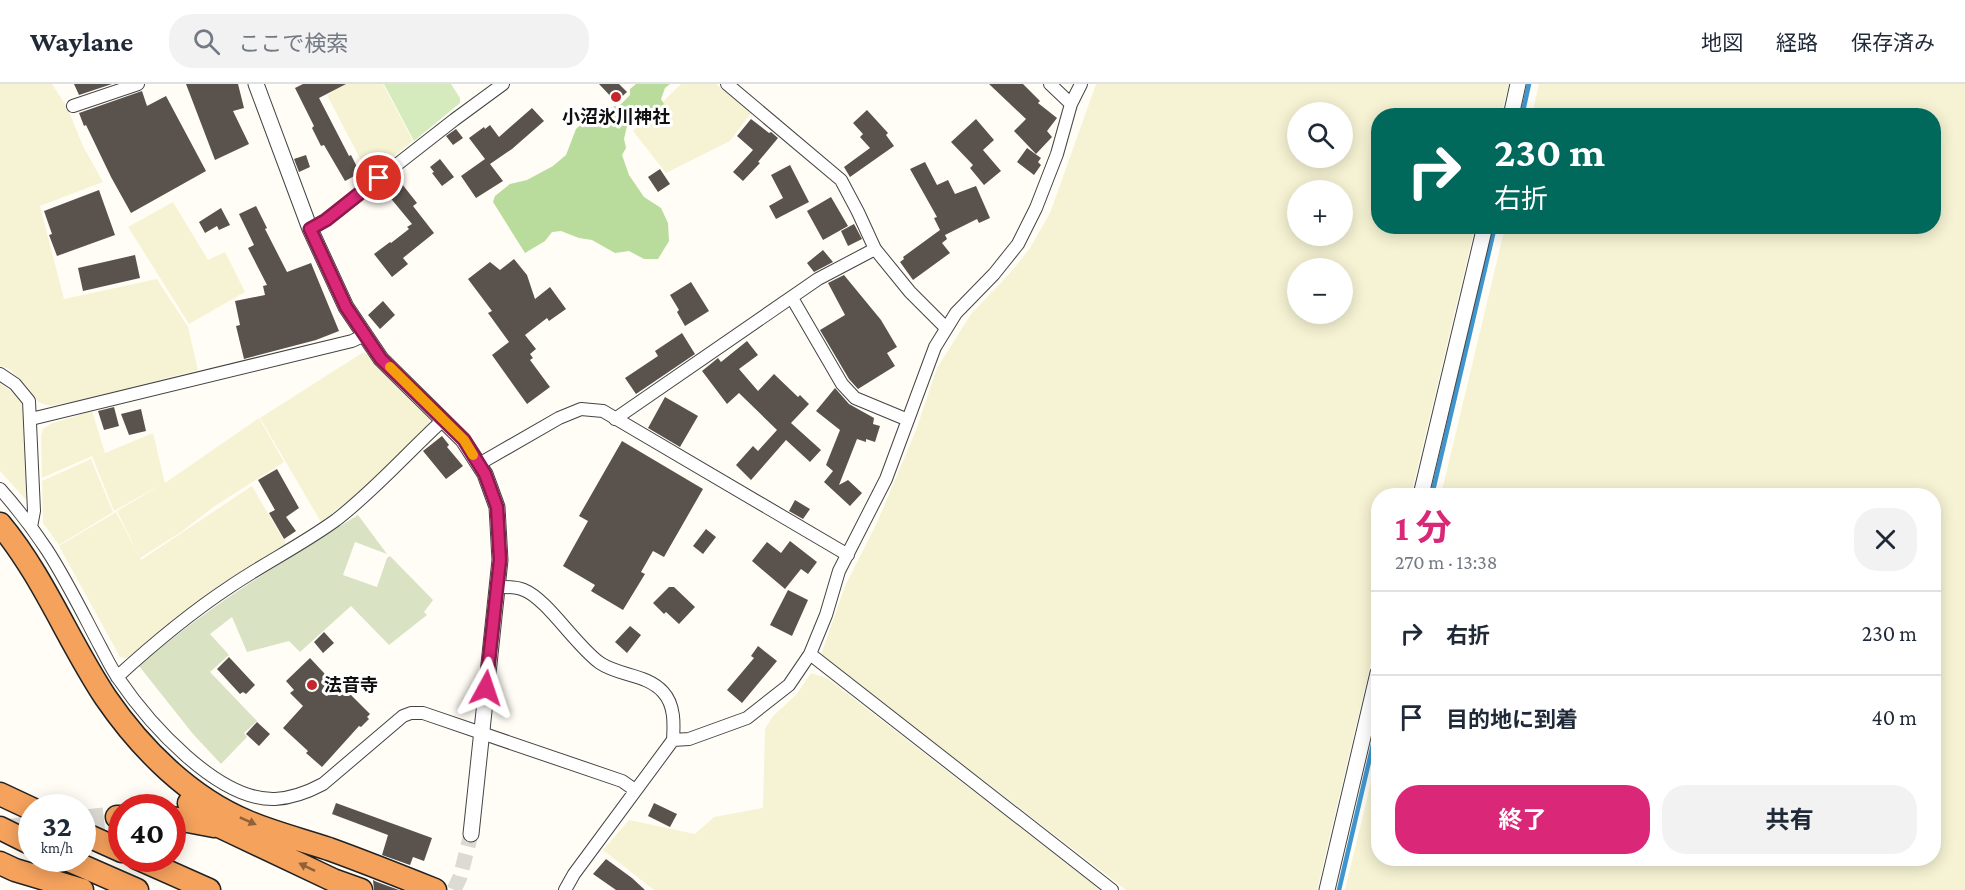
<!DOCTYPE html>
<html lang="ja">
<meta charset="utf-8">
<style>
:root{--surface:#fff;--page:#f2f2f3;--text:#1f2937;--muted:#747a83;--line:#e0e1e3;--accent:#db2777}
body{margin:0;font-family:"Crimson Pro","Noto Sans JP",serif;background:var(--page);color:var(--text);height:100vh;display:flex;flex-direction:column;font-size:22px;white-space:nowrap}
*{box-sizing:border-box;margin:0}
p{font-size:20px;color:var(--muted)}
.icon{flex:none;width:33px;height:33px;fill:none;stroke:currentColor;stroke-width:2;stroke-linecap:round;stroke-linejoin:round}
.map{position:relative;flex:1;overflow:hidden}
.panel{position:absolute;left:1371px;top:404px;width:570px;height:378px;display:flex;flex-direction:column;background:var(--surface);border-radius:24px;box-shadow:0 3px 15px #0003}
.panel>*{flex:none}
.top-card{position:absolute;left:1371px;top:24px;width:570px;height:126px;border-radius:24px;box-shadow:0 3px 15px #0003;background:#00695c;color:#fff;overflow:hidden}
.buttons{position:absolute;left:1287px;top:18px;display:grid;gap:12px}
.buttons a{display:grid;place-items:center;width:66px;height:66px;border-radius:50%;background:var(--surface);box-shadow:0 3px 15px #0003;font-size:30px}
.speed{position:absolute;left:18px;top:710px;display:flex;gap:12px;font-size:30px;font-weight:700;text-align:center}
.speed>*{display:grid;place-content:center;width:78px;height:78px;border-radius:50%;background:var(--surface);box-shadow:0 3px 15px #0003;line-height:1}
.speed small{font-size:15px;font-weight:400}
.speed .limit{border:9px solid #d22;background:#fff;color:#111}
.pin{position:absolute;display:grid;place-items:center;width:51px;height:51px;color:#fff;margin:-26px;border:3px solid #fff;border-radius:50%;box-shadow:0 2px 6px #0007}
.me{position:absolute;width:66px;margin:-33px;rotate:5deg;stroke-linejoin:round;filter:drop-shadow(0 0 4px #0008)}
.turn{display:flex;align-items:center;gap:21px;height:126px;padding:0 24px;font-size:27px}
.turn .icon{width:78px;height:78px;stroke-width:2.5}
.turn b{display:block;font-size:42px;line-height:51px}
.round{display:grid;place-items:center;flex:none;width:63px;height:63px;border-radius:24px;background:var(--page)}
.head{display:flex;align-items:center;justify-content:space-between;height:102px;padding:0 24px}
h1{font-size:36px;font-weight:700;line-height:45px;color:var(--accent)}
.action{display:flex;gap:12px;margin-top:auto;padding:12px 24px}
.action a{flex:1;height:69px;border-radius:24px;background:var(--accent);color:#fff;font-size:24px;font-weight:700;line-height:69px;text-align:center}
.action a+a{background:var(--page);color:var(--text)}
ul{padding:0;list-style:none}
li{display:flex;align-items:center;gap:18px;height:84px;padding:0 24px;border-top:2px solid var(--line)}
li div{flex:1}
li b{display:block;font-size:22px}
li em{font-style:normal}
header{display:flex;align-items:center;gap:36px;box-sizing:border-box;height:84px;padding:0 30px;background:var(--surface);border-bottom:2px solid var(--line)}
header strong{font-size:28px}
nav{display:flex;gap:33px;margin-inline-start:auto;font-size:21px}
.search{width:420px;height:54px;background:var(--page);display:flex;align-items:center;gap:15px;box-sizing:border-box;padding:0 21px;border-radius:24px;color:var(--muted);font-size:22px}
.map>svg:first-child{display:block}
.farmland{fill:#f6f3d4;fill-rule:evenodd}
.green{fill:#d5ebbd}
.forest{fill:#b9dc9c}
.cemetery{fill:#d9e3c4}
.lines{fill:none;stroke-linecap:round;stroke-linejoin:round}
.stream{stroke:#3f96cf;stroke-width:4.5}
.building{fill:#5a524d}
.tertiary-tunnel{stroke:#dbdad3;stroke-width:15;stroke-dasharray:15 8;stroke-linecap:butt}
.motorway-tunnel{stroke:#dbdad3;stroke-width:22;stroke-dasharray:22 11;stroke-linecap:butt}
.minor-casing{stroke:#444;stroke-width:14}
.tertiary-casing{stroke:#444;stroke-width:17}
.motorway-casing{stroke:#222;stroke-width:25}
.minor{stroke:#fff;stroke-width:12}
.tertiary{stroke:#fff;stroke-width:15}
.motorway{stroke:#f5a25d;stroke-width:22}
.oneway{fill:#8e613b}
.route-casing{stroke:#8e194d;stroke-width:15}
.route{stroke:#db2777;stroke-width:10}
.slow{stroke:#f59e0b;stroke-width:10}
.poi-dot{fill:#c4262e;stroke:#fff;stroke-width:2}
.labels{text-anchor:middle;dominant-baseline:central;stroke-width:6;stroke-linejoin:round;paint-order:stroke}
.poi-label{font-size:18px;font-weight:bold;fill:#111;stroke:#fff}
</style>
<header>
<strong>Waylane</strong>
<div class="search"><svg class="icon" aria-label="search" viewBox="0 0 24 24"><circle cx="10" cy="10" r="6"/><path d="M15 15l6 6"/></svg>ここで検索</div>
<nav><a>地図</a><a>経路</a><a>保存済み</a></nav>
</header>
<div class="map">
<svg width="1965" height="806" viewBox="0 0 1965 806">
<rect width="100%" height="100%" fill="#fffdf5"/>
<path class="farmland" d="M0,0h52l15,23 16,39 20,36 -63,24 24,93 93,-20 31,48 10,43 -115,30 -33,6 -12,-4 -13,-18 -16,-15 -9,-3z
M330,0h53l30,57 -44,35 -42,-81 7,-4z
M681,0h35l35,29 -21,28 -64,32 -33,-42z
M1096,0h413l-8,31 -123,1v110l97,1 -64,268h-33v138l-61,257h-191l-305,-235 24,-69 31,-61 40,-95 21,-62 34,-54 40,-42 19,-24 20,-35zM1298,28h44v46h-44zM1298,106h44v46h-44zM1298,184h44v46h-44z
M1539,0h426v806h-620l33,-137v105h556v-363h-493l64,-268 429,-1v-110l-402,-1z
M173,118l35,58 17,-8 20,40 -56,32 -61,-97z
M362,269l5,1 63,64 -1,7 -60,60 -48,37 -61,-104z
M0,299l14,11 8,10 3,10 3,88 -28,-31z
M92,327l13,42 48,-20 12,50 94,-65 25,44 -69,44 -34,26 -41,26 -23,-47 47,-28 -50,28 -22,-55 -50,22 -1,-42 2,-7 7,-5z
M91,375l22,53 -54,33 -16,-22 -1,-42z
M252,402l34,58 -68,42 -91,72 -7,-1 -61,-111 57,-34 25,48z
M811,589l16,5 274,212h-447l-51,-40 26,-30 66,14 19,-17 49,-9 2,-79 8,-13 23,-21z"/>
<path class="green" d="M384,0h67l9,14v5l-46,38z"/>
<path class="forest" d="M636,0h34l-5,4 -4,11 3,5 -16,17h-9l-12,5 -3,13 2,9 -4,7 7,20 15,22 17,11 7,15 1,18 -11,18h-14l-15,-8 -14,2 -23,-13 -13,-2 -18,-7 -9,1 -7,9 -20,12 -32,-51 2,-6 15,-12 17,-4 26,-14 13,-11 10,-26 20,-18 24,-6 10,-10v-6z"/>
<path class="cemetery" d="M358,431l29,39 -32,-12 -12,33 34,12 10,-29 3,-2 43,44 -9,12 3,3 -38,30 -38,-39 -51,46 -11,-11 -42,11 -15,-35 -22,17 19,21 -19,17 47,49 -13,12 3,4 -26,27 -28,-30 -54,-68c69,-60 142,-103 219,-151z"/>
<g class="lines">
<path class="stream" d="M1522,32l7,-32
M1432,411l63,-269
M1339,806l39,-167"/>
</g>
<path class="building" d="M74,0h38l-33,11z
M186,0h52l6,24 -11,3 16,33 -34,16z
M303,0h43l-27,14 30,58 2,-1 9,18 -15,8 -21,-36 -3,1 -9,-18 2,-2 -19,-38z
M599,0h20l8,8 -11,10z
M989,0h34l17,17 -2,2 19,15 -10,13 5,6 -16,17 -22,-23 12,-12z
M142,7l5,15 19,-10 40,75 -75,42 -20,-36 -25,-52 -2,1 -5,-13z
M532,24l12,13 -32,28 -22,15 13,17 -27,17 -15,-22 24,-17 -16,-21 15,-11 1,2 5,-4 9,12z
M867,26l21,23 -2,2 8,11 -44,31 -6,-10 26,-19 -10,-11 3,-3 -10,-11z
M751,35l18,14 2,-1 7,6 -20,24 2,1 -17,18 -10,-9 20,-22 -16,-14z
M976,35l18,21 -11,10 18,21 -17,14 -14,-17 3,-3 -22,-23z
M456,45l7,9 -10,7 -7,-9z
M1027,64l14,10 -3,4 3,3 -7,10 -17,-13z
M306,71l4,12 -11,5 -5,-13z
M440,75l14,18 -12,9 -10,-13 2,-1 -4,-5z
M925,78l12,23 11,-5 7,14 21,-8 14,32 -11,5 -2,-4 -32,16 2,4 -5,4 8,10 -37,27 -13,-18 4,-3 -1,-2 37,-27 -6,-12 3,-1 -27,-48z
M790,81l19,37 -33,17 -7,-13 14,-8 -12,-23z
M660,85l10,15 -12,8 -10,-15z
M402,100l15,19 -4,3 21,27 -31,25 5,6 -16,13 -18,-23 16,-12 1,1 18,-14 -2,-2 5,-3 -24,-29z
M99,106l16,45 -58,21 -8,-21 3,-1 -8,-23z
M831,113l17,29 -25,14 -16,-29z
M256,122l11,22 -2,1 22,43 24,-9 28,68 -23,9 -72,19 -8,-33 4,-1 -5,-24 30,-6 -2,-9 4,-1 -19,-37 6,-3 -15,-31z
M221,124l9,17 -11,5 -2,-4 -12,7 -6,-11z
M854,140l8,15 -14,7 -7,-15z
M823,166l10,12 -19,10 -7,-9z
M135,171l5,23 -57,13 -5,-23z
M514,175l13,16 8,24 15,-12 16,22 -17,12 -2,-3 -22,17 11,14 -6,5 3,4 -3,2 20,27 -23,17 -35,-49 17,-13 -21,-29 4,-2 -24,-32 22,-17 10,8z
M844,191l37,45 16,27 -10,6 8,13 -37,23 -9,-10 -29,-49 25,-15 -17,-32z
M691,198l18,29 -24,15 -8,-14 2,-2 -9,-15z
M383,217l12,14 -15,14 -12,-14z
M682,249l13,21 -59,40 -11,-16 33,-22 -3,-5z
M747,257l11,14 -19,14 19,22 16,-17 24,23 2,-2 9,9 -18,19 30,27 -11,12 -24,-22 -35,40 -15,-15 17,-19 5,5 19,-21 -38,-37 -12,11 -25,-33 16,-13 3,4z
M835,304l14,16 25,14 -1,6 7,2 -5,16 -9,-3v3l-9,-3 -18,46 9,-5 14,13 -12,13 -26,-24 9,-11 -7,-6 14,-35 -24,-19z
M665,313l33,19 -18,31 -32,-19z
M114,323l5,19 -15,4 -6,-19z
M141,325l5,22 -17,4 -8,-21z
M442,352l7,9 -2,2 16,19 -17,13 -23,-28z
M622,357l81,48 -39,68 -11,-6 -12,21 4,2 -22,36 -32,-19 4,-6 -32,-19 25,-45 -9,-5z
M277,385l22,39 -13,9 10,14 -12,8 -15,-26 6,-3 -17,-30z
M795,416l15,9 -7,10 -14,-8z
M706,445l10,8 -13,17 -10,-8z
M790,457l27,21 -9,12 -7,-5 -16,20 -33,-28 15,-19 14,11z
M669,503h5l21,20 -16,17 -13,-12 -2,2 -11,-11z
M788,506l20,10 -16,36 -22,-11z
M630,542l11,9 -14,18 -12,-11z
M324,548l10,11 -11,10 -9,-11z
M758,562l19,15 -35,42 -15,-13 27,-32 -3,-2z
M229,573l26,28 -9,9 -3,-2 -3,2 -23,-25z
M310,574l28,30 3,-3 29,29 -3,3 2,2 -8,8 -2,-1 -37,41 -16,-14 2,-2 -25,-23 20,-22 -13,-13 4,-3 -8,-9z
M257,638l13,12 -11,12 -13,-12z
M336,719l96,35 -8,23 -11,-4 -3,8 -28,-10 6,-20 -56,-21z
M654,719l23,11 -7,13 -22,-11z
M606,775l26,19 13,12h-29l-23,-16z
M373,796l4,2 22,8h-25z"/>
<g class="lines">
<path class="tertiary-tunnel" d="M454,806l6,-13 11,-43"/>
<path class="motorway-tunnel" d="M82,737l35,-4
M0,747l32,-4"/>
<defs>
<path id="minor" d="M727,0l114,96 17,32 17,37 35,43 36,36
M1050,0l21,20
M73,22l65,-22
M310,145l16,-9 128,-100 49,-36
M792,214l50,86 13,14 53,22
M0,290l15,10 14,17 5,110 -3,16
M31,335l321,-78 13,-6
M615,335l203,-140 57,-30
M479,380l80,-46 22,-9 22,2 245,144
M0,405c17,19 33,40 47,61 20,31 36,64 53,96 6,11 11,22 18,32 30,44 99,123 157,121 18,-1 33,-7 48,-15l80,-68 8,-3h12l199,68 13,9
M496,503c10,0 19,-1 28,3 23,9 52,56 76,73 19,13 47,11 63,29 12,13 11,32 10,48l-99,134 -9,16
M810,570l302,236
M117,593c36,-33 73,-64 114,-91 34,-23 72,-42 105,-66 39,-30 71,-67 107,-100
M673,656l16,-1 58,-21 42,-33 21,-31 16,-39 13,-44 47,-92 49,-132 21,-34 38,-39 24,-30 18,-36 21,-54 14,-50 10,-20"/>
<path id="tertiary" d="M256,0l54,145 36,78 35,52 82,81 22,34 12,33 3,53 -29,274
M1511,32l7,-32
M1421,411l64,-269
M1327,806l51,-217"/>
<path id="motorway" d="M0,440c44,53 68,117 106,174 35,51 84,100 142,124 26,11 54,18 81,27 36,13 71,27 106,41
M0,710l32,15
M189,719l32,24 112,53 28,10
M117,733h5
M172,734l42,8
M0,744l32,16
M82,749l40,18
M64,774l73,32
M137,774l72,32
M0,779l15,7 67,20"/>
</defs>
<use href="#minor" class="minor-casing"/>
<use href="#tertiary" class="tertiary-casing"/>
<use href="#motorway" class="motorway-casing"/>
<use href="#minor" class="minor"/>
<use href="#tertiary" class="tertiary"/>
<use href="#motorway" class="motorway"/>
</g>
<defs><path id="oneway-solid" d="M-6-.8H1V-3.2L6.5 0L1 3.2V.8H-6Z" transform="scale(1.5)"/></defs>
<g class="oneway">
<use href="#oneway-solid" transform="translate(248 737) rotate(24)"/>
<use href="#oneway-solid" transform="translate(307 783) rotate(-154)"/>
</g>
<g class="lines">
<defs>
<path id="route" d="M379,94l-53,42 -16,9 36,78 35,52 83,81 21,34 12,33 3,53 -14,128"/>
</defs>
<use href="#route" class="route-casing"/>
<use href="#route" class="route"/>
<path class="slow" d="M390,283l74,73 9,15"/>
</g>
<g class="poi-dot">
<circle cx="616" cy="13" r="6"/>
<circle cx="312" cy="601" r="6"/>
</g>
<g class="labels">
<g class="poi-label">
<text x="616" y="33">小沼氷川神社</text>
<text x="324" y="601" text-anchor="start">法音寺</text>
</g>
</g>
</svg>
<div class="buttons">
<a><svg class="icon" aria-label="search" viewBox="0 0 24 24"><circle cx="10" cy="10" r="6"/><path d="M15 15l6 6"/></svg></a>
<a>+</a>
<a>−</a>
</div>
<div class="speed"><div>32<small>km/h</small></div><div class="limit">40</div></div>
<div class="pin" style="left:379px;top:94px;background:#d93025"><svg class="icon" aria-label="arrive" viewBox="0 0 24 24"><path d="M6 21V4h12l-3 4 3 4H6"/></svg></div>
<svg class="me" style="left:486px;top:604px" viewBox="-20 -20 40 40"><path d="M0-17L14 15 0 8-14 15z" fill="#db2777" stroke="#fff" stroke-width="4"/></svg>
<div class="top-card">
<div class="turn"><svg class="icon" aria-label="right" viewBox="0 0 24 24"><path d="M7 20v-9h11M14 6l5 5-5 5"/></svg><div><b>230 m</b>右折</div></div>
</div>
<section class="panel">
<div class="head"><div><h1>1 分</h1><p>270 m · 13:38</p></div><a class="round"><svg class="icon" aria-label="close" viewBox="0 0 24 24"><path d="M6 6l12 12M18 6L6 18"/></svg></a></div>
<ul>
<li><svg class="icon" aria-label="right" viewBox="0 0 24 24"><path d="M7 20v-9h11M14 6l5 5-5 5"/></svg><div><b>右折</b></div><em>230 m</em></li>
<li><svg class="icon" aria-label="arrive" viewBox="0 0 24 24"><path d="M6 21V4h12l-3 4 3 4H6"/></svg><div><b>目的地に到着</b></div><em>40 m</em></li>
</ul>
<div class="action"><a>終了</a><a>共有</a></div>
</section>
</div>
